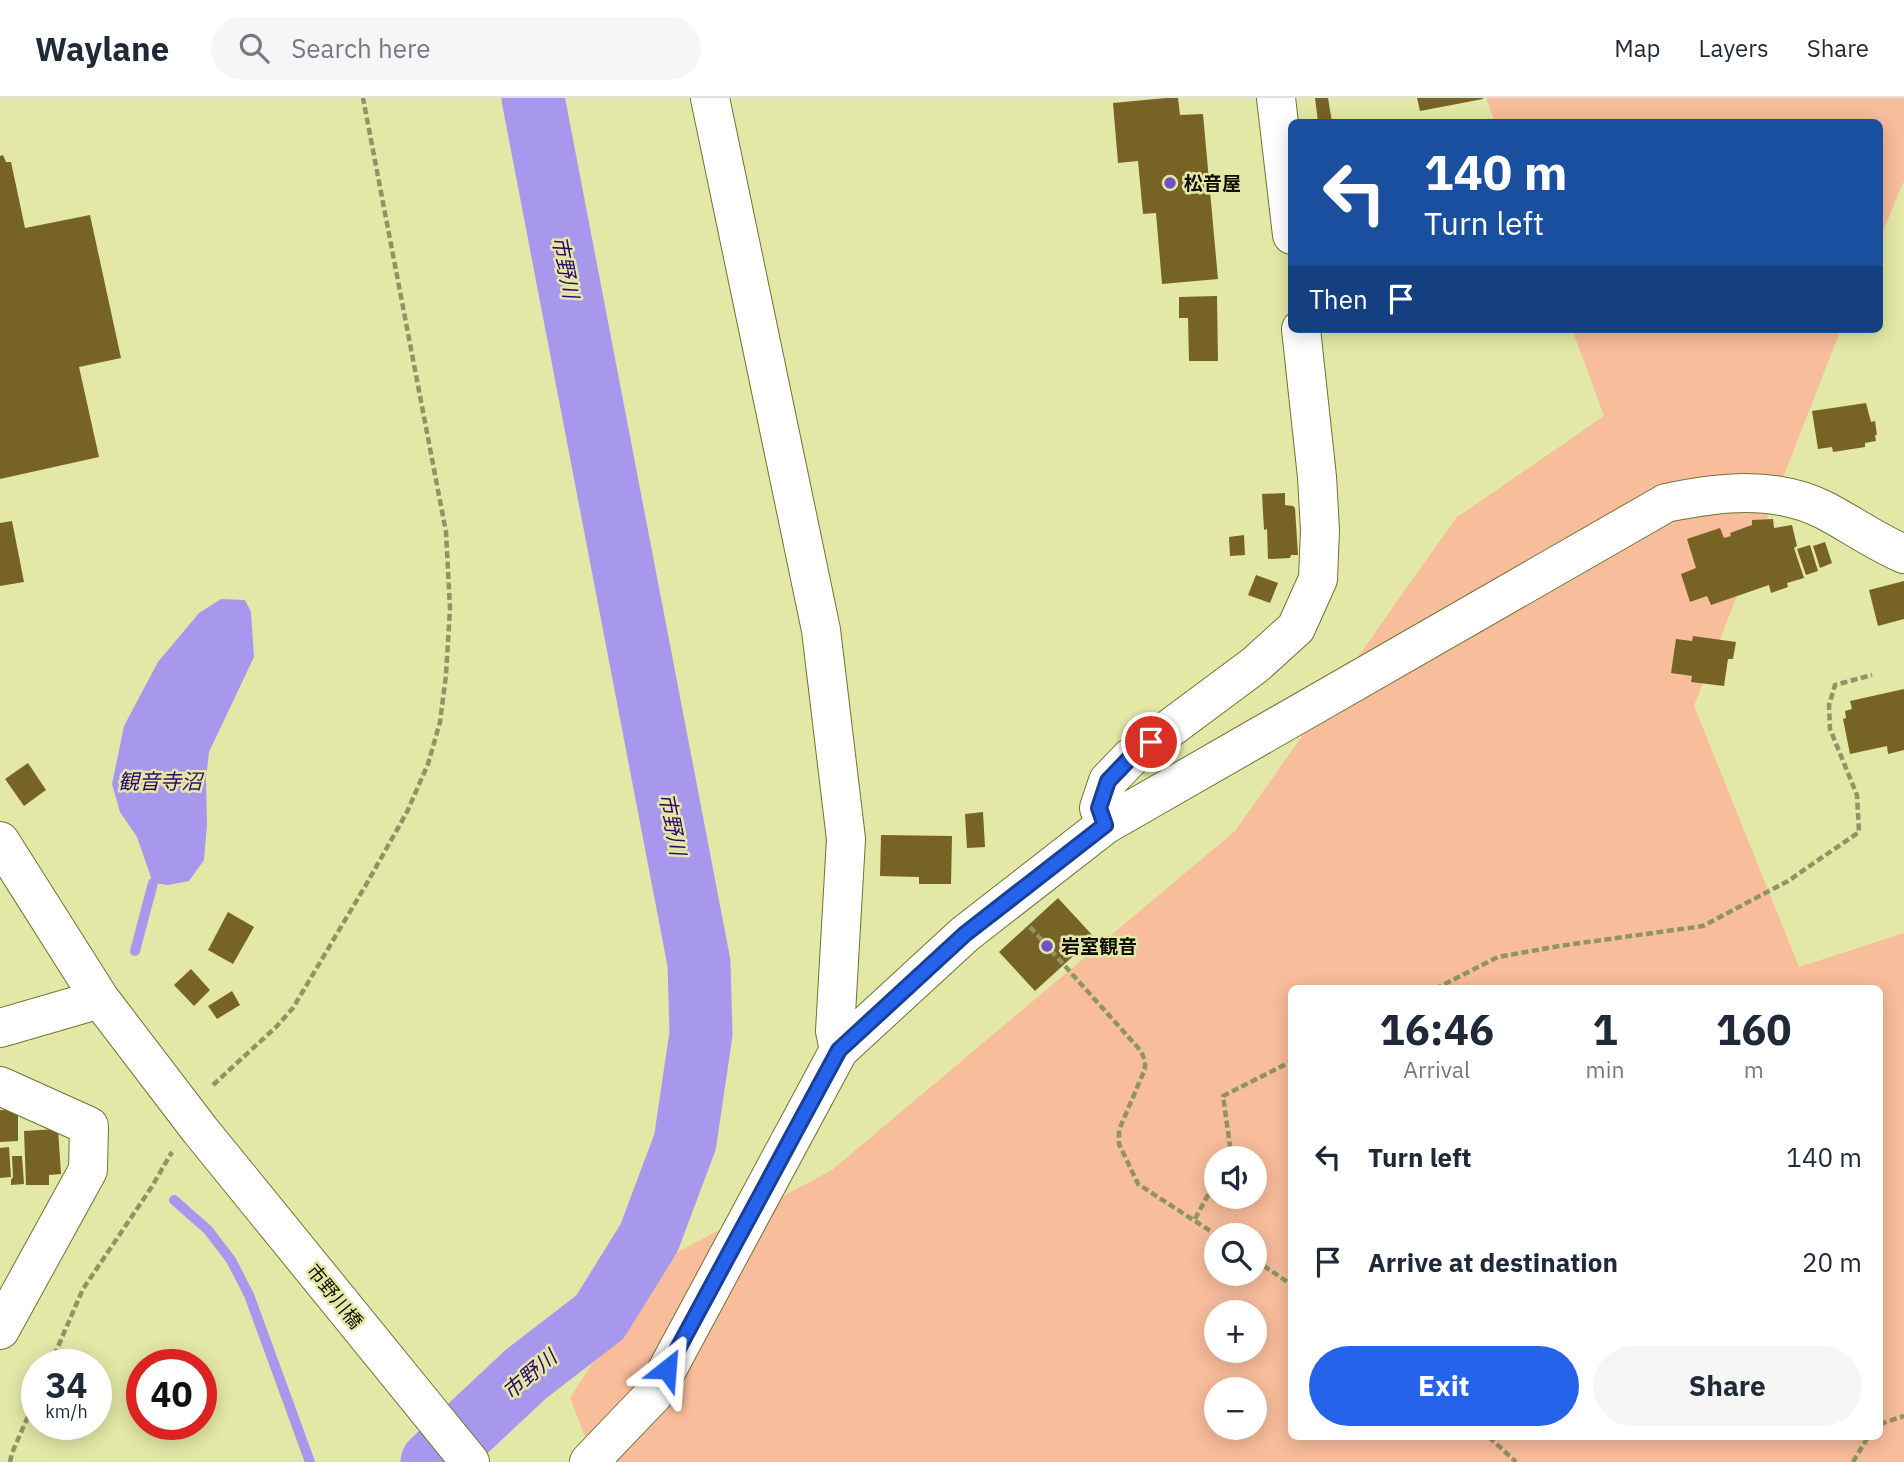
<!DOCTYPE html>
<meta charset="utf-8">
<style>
:root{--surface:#fff;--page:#f6f6f7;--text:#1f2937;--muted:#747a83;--line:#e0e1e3;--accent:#2563eb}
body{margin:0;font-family:"IBM Plex Sans","Noto Sans JP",sans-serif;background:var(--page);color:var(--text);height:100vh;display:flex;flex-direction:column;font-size:26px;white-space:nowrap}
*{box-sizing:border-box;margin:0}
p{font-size:23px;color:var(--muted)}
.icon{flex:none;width:38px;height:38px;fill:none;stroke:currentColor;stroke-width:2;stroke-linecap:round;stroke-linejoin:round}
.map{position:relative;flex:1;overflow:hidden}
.drawer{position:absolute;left:1288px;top:887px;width:595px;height:455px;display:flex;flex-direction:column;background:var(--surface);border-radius:10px;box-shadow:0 4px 18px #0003}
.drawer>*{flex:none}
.top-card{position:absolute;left:1288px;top:21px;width:595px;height:214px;border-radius:10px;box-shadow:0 4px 18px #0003;background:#1a4fa0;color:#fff;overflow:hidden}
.controls{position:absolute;left:1204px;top:1048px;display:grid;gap:14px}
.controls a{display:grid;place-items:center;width:63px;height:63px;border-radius:50%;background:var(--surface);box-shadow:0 4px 18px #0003;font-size:35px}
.speed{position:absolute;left:21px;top:1251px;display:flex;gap:14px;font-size:35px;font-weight:700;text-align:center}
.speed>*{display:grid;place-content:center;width:91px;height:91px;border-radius:50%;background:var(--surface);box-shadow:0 4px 18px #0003;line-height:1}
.speed small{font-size:18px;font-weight:400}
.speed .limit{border:10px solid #d22;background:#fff;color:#111}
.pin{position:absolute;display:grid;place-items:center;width:60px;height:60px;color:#fff;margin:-30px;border:4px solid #fff;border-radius:50%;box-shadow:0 2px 7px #0007}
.me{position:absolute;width:77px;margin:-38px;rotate:28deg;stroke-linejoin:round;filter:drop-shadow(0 0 5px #0008)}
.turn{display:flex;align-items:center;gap:24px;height:147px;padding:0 21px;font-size:32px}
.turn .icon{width:91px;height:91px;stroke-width:2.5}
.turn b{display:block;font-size:49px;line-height:60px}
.then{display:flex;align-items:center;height:66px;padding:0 21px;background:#0003;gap:14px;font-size:26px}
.eta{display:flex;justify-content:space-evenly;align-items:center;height:119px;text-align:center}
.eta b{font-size:42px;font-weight:800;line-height:49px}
.action{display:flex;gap:14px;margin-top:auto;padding:14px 21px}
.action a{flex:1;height:80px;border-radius:42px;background:var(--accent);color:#fff;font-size:28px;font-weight:800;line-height:80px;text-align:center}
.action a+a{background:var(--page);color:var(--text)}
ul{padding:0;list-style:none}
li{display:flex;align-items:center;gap:21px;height:105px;padding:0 21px}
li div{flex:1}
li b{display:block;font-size:26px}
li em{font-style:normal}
header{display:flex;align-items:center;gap:42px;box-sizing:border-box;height:98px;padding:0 35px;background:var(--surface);border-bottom:2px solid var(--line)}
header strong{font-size:33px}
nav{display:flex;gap:38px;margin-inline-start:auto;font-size:24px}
.search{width:490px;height:63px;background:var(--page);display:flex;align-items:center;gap:18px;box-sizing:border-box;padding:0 24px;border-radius:38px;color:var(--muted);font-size:26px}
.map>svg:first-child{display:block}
.green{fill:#f8bd9b;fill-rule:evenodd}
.water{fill:#a798ee}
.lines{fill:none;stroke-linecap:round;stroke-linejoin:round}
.stream{stroke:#a798ee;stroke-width:10}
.river{stroke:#a798ee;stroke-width:63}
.building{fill:#776323}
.minor-casing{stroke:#707334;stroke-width:40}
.path{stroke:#909364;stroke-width:4.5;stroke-dasharray:7 3.5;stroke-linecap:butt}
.minor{stroke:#fff;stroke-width:38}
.route-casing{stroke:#184099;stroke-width:18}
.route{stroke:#2563eb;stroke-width:12}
.poi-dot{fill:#7150ca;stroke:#e4e8a6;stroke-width:2.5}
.labels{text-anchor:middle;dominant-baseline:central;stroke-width:5;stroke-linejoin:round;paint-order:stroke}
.poi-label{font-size:19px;font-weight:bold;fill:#101000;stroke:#e4e8a6;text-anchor:start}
.street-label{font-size:19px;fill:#101000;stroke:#e4e8a6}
.water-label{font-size:21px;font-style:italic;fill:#30056d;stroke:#e4e8a6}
</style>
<header>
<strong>Waylane</strong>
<div class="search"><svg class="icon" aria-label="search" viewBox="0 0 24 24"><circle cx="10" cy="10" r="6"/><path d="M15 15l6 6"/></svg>Search here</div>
<nav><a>Map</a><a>Layers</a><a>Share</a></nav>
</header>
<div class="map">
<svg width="1904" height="1364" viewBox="0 0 1904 1364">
<rect width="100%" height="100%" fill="#e4e8a6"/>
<path class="green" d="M1486,0h418v83l-24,57v-116h-385z
M1572,231h269l-147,377 105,261 105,-34v529h-1309l-25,-64 87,-135 175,-93 403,-339 221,-313 148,-102zM1292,891h588v448h-588zM1216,1060h39v39h-39zM1216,1138h39v38h-39zM1216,1214h39v39h-39zM1216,1292h39v38h-39z"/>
<path class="water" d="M221,501l24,1 6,12 3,45 -45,95 -3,27 1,46 -3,35 -15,21 -21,4 -15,-2 -16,-46 -17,-25 -8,-28 12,-58 34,-64 41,-49z"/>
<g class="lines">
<path class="stream" d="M135,853l18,-68
M174,1102l34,30 23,30 18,35 61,167"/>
<path class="river" d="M432,1364l94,-88 74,-57 49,-79 36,-96 16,-108 -2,-71 -166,-865"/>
</g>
<path class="building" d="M1166,0h12l2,17 23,-1 15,165 -56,5 -6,-71 -13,1 -5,-53 -20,2 -5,-60z
M1315,0h13l4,24h-14z
M1417,0h66v1l-63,12z
M3,57l3,7h5l14,66 65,-13 31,143 -42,9 20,90 -99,22v-323z
M1217,198l1,65h-29l-1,-43h-9v-21z
M1866,305l5,19 4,-1 2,14h-2l1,6 -11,2v4l-32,5 -1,-5 -14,2 -6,-38z
M1285,395v12l8,1 2,2 3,47h-7l-1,3 -22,1 -1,-30 -3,1 -2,-36z
M1773,421l1,9 18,-3 5,21 -3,2 10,30 -17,5 1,4 -17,6 -2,-8 -58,20 -4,-9 -17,6 -9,-28 15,-6 -9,-29 33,-11 4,10 7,-2 -1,-3 22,-8v-5z
M12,423l12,61 -24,4v-63z
M1244,437l1,20 -15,1 -1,-19z
M1825,444l7,21 -12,5 -7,-22z
M1810,447l8,26 -12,4 -9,-26z
M1256,477l22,8 -8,20 -22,-8z
M1904,483v38l-26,7 -9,-36z
M1693,538l43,6 -3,17h-5l-4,27 -33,-4 1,-6 -21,-3 5,-34 16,2z
M1904,591v61l-16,4 -1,-8 -37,8 -7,-35 3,-1 -1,-7 7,-2 -2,-8z
M28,665l18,27 -22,16 -19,-27z
M983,714l2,35 -18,1 -2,-34z
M881,737l71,1 -1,48h-32v-7l-39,-1z
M1058,800l36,39 -59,54 -36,-39z
M228,814l26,15 -21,37 -25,-14z
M191,871l19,21 -16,16 -20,-21z
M232,893l8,14 -23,14 -9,-13z
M0,1012h7l11,4v27l-18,1z
M58,1031l3,45 -12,1v10h-23l-2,-54z
M9,1049l2,30 -11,1v-30z
M12,1058h10l2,28 -13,1v-5l2,-3z"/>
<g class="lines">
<defs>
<path id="minor" d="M710,0l111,532 25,209 -11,192 4,19
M1276,0l16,137
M1105,727l-6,-17 9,-27 22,-23 125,-93 41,-37 22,-49 2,-49 -3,-53 -16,-148
M0,743l100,158 100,131 270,332
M0,930l100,-29
M0,988l89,40 -1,44 -88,160
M589,1364l65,-68 185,-344 126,-116 140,-109 561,-322c53,-11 107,-18 158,7 27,14 52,32 80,44"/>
</defs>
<use href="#minor" class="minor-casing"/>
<path class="path" d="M1030,829l111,124 4,10v8l-26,61v14l19,40 80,52
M1435,891l63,-32 61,-11 144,-20 85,-45 71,-49 -2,-37 -27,-66 -1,-24 6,-20 37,-10
M213,987l63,-58 17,-19 74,-125 40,-71 21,-48 12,-42 6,-47 4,-66 -4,-77 -83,-434
M1228,1060l3,-5 -8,-57 69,-35
M1195,1121l21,-39
M1255,1162l37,25
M50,1267l33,-76 68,-101 21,-36
M1880,1326l24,-8
M1489,1339l27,25
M10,1364l2,-9 25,-57
M1853,1364l15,-25"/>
<use href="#minor" class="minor"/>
</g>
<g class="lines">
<defs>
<path id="route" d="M667,1271l172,-319 126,-116 140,-109 -6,-17 9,-27 22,-23 21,-16"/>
</defs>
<use href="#route" class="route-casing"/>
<use href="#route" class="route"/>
</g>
<g class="poi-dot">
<circle cx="1170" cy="85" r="7"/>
<circle cx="1047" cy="848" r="7"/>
</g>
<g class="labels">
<g class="poi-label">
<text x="1184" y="85">松音屋</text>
<text x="1061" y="848">岩室観音</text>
</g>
<g class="street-label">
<text transform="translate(335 1198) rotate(51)">市野川橋</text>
</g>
<g class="water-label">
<text transform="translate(566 169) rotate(79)">市野川</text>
<text x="160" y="683">観音寺沼</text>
<text transform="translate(673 726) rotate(79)">市野川</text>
<text transform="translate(529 1276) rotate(-40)">市野川</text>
</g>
</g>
</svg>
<div class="controls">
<a><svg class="icon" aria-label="sound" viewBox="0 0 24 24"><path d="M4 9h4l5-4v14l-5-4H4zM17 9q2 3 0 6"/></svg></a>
<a><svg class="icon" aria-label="search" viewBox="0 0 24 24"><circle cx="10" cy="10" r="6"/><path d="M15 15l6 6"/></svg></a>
<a>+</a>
<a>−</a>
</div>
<div class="speed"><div>34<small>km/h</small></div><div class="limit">40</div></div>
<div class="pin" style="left:1151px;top:644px;background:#d93025"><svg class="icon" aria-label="arrive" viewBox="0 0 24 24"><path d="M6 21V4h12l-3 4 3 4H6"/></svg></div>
<svg class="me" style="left:667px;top:1271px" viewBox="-20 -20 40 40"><path d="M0-17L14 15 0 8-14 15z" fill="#2563eb" stroke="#fff" stroke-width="4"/></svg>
<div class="top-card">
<div class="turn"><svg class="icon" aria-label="left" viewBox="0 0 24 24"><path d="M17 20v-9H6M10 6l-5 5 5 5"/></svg><div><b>140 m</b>Turn left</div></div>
<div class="then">Then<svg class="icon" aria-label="arrive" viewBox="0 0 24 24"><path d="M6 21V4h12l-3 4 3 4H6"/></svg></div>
</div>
<section class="drawer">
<div class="eta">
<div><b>16:46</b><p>Arrival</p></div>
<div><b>1</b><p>min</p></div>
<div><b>160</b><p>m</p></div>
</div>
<ul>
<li><svg class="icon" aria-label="left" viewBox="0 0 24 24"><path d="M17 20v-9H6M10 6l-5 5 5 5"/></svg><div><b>Turn left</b></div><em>140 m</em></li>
<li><svg class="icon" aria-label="arrive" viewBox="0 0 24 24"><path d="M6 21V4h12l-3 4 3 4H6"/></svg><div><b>Arrive at destination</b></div><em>20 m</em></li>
</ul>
<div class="action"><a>Exit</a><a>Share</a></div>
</section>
</div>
